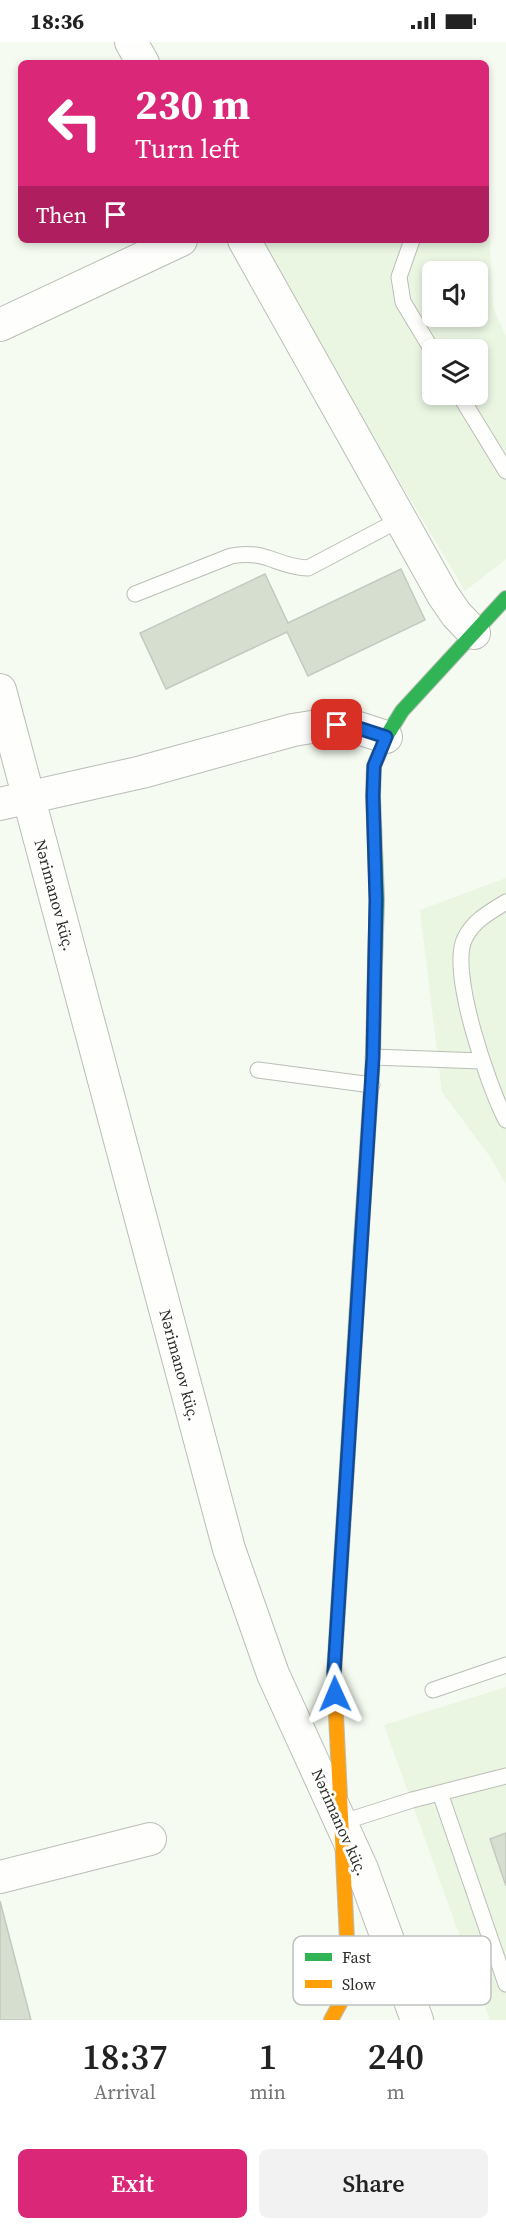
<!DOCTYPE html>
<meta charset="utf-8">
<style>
:root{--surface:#fff;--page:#f2f2f2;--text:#222;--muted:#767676;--accent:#db2777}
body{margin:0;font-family:"Source Serif 4",serif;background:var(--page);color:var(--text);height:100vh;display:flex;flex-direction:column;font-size:22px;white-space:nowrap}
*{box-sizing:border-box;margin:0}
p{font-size:20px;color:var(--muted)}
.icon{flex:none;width:33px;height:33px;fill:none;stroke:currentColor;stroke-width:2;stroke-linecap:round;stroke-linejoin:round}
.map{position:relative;height:1978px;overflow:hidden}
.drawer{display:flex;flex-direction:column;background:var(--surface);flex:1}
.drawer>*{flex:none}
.guide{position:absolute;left:18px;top:18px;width:471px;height:183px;border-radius:9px;box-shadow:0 3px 9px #0003;background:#db2777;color:#fff;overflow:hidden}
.fabs{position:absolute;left:422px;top:219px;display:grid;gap:12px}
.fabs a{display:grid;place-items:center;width:66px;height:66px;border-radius:9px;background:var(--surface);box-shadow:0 3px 9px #0003;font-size:30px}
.pin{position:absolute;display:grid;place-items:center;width:51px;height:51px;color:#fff;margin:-26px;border-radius:12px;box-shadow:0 3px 9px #0006}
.me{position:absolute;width:66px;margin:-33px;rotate:359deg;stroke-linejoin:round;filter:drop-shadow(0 0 4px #0008)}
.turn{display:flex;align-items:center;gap:21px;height:126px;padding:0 18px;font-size:27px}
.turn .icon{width:78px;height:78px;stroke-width:2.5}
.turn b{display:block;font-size:42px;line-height:51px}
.then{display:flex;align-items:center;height:57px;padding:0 18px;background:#0003;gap:12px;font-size:22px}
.eta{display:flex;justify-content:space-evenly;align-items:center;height:102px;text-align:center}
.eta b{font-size:36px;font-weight:600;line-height:42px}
.action{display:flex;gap:12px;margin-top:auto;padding:12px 18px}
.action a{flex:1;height:69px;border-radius:9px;background:var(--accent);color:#fff;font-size:24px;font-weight:600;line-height:69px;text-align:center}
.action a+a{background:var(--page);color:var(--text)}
.status{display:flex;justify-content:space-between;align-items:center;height:42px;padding:0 30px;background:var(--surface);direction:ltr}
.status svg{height:16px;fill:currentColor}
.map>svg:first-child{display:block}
.built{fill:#eaf5e2;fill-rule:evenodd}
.building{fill:#d6ded0;stroke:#c4c8c0;stroke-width:1.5}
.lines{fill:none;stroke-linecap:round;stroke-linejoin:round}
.lane-casing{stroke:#babeb6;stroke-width:17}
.street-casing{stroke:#babeb6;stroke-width:34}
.fast-casing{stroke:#babeb6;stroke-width:16}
.slow-casing{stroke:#babeb6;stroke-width:16}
.lane{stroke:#fefefd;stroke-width:15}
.street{stroke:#fefefd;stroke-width:32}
.fast{stroke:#30b455;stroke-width:14}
.slow{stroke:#ff9f0a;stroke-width:14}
.route-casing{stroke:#114b97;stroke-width:15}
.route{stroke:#1a73e8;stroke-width:10}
.labels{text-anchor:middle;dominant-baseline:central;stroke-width:6;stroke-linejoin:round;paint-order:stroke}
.street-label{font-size:16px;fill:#2b2f28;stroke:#fff}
.key{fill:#fff;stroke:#bfc1be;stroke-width:1.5}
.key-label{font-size:16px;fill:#2b2f28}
</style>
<div class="status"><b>18:36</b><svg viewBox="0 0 49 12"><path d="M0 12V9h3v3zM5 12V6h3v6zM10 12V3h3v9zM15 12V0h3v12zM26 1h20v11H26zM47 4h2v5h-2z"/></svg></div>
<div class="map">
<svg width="506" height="1978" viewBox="0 0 506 1978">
<rect width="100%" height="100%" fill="#f5fbf0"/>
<path class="built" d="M486,128l7,138 13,29v222l-41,32 -209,-351h230zM432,230h45v44h-45zM432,308h45v44h-45z
M506,836v306l-15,-26 -49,-66 -22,-182z
M506,1645v333h-16l-106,-295z"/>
<path class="building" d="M401,527l24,51 -117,56 -21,-44 -121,57 -26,-56 125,-59 23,49z
M506,1791v53l-16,-47z
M0,1859l31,119h-31z"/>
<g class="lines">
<defs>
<path id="lane" d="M412,198l-13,37 4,25 29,48
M459,352l47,77
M135,552l96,-38c35,-7 46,11 77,12l91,-48
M506,860c-16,10 -32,18 -41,36 -17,32 24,150 41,182
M373,1015l108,4
M258,1028l114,15
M433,1648l73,-25
M440,1751l66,191
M340,1781l72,-23 94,-24"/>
<path id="street" d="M131,0l12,21
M244,198l199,355 13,19 18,19
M0,283l181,-85
M0,648l229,859 44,125 89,195 55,151
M0,762l142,-32 151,-42 31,-5h25l37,12
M0,1835l150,-38"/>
<path id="fast" d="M375,922l2,-64 -4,-104 1,-30 12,-29 16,-26 104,-113
M334,1632l28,-448"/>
<path id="slow" d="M362,1184l11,-169 2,-93
M331,1978l13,-24 4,-36 -14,-286"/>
</defs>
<use href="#lane" class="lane-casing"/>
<use href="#street" class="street-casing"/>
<use href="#fast" class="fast-casing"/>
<use href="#slow" class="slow-casing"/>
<use href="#lane" class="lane"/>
<use href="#street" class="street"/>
<use href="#fast" class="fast"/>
<use href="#slow" class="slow"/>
</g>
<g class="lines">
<defs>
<path id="route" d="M335,1652l-1,-21 39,-616 3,-157 -3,-104 1,-30 12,-29 -37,-12h-12"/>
</defs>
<use href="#route" class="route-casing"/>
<use href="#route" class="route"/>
</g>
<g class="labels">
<g class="street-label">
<text transform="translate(55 853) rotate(75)">Nərimanov küç.</text>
<text transform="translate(180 1323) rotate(75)">Nərimanov küç.</text>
<text transform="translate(340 1780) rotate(66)">Nərimanov küç.</text>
</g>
</g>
<rect x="293" y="1894" width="198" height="69" rx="9" class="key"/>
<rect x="305" y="1911" width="27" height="8" fill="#30b455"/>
<rect x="305" y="1938" width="27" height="8" fill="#ff9f0a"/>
<g class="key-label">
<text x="342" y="1921">Fast</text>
<text x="342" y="1948">Slow</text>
</g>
</svg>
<div class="fabs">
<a><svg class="icon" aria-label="sound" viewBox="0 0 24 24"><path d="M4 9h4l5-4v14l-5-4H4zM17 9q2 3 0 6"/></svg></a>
<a><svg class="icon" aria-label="layers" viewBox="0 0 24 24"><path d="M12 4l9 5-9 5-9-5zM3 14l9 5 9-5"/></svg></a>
</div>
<div class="pin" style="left:337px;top:683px;background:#d93025"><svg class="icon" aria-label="arrive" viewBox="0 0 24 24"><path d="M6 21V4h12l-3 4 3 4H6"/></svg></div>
<svg class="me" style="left:335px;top:1652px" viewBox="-20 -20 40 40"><path d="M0-17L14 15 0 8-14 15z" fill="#1a73e8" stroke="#fff" stroke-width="4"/></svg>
<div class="guide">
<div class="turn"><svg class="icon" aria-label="left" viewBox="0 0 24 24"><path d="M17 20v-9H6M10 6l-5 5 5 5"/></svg><div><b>230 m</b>Turn left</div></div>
<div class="then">Then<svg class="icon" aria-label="arrive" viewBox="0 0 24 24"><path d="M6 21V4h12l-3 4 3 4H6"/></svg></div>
</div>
</div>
<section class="drawer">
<div class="eta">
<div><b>18:37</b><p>Arrival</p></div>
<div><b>1</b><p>min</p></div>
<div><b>240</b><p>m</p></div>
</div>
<div class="action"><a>Exit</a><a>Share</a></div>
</section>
